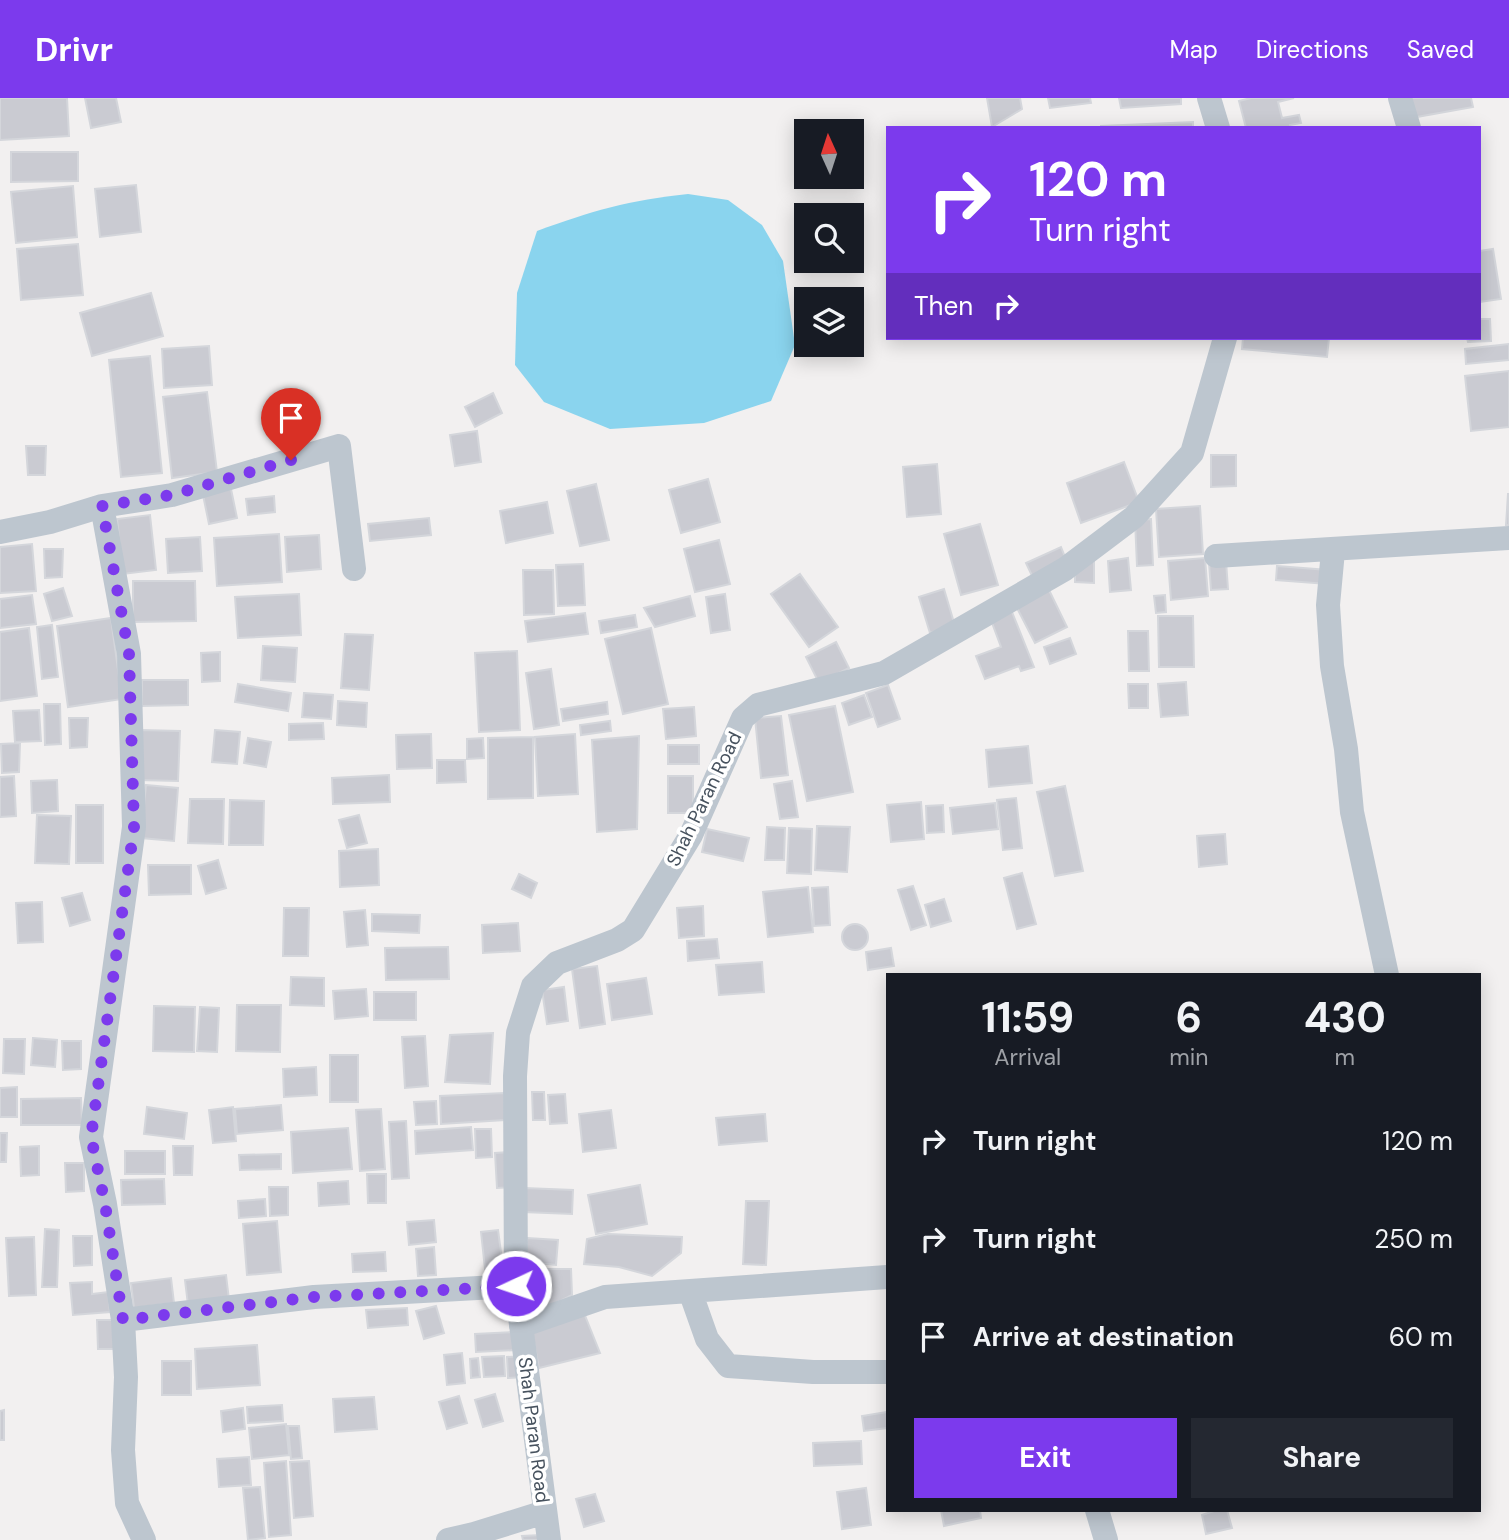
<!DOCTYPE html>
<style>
:root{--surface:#171b24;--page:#242831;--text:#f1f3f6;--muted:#9ea1a6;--accent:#7c3aed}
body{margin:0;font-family:"DM Sans",sans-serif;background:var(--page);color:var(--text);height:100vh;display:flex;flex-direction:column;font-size:26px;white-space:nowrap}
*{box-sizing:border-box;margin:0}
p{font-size:23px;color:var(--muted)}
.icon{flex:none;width:38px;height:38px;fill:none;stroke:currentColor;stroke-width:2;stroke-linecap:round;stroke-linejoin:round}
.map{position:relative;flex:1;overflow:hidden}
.details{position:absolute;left:886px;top:875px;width:595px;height:539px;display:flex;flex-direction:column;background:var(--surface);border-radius:0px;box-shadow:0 4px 18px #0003}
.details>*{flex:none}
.guide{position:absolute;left:886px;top:28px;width:595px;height:214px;border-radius:0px;box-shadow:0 4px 18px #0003;background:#7c3aed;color:#fff;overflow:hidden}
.needle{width:46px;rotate:357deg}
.controls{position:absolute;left:794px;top:21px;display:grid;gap:14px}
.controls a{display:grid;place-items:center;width:70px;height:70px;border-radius:0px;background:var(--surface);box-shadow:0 4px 18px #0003;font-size:35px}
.pin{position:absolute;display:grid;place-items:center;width:60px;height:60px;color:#fff;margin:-72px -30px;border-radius:50% 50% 50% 0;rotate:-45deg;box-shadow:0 0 7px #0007}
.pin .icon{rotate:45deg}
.me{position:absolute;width:77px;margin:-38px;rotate:267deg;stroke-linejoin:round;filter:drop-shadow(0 0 5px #0008)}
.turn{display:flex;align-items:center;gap:24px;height:147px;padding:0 28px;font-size:32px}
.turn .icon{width:91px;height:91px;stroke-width:2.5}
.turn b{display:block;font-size:49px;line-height:60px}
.then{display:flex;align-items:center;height:66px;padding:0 28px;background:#0003;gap:14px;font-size:26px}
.eta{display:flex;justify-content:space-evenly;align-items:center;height:119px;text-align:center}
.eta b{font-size:42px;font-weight:700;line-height:49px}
.primary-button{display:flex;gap:14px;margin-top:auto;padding:14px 28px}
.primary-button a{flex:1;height:80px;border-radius:0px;background:var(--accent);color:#fff;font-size:28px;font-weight:700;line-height:80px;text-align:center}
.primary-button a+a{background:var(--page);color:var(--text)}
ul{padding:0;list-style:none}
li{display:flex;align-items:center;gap:21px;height:98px;padding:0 28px}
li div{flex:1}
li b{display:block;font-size:26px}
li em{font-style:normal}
header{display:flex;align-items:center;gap:42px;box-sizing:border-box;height:98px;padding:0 35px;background:var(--accent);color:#fff}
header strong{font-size:33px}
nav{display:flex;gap:38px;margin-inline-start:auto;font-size:24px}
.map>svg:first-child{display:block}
.water{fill:#8ad4ee}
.building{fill:#cacbd2;stroke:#d4d6db;stroke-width:2}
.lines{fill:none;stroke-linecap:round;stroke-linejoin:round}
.minor{stroke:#bdc6cf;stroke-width:24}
.route{stroke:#7c3aed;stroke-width:12;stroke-dasharray:0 21.6}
.labels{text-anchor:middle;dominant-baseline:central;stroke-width:7;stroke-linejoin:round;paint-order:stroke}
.street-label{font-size:19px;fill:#47525e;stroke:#fff}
</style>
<header>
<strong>Drivr</strong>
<nav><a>Map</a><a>Directions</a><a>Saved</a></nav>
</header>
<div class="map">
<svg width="1509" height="1442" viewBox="0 0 1509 1442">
<rect width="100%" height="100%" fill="#f2f0f0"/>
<path class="water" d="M688,96l40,6 34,25 21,36 12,84 -24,56 -67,22 -94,6 -66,-27 -29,-37 2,-72 20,-62c54,-20 93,-31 151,-37z"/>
<path class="building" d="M0,0h67l2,38 -69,4z
M85,0h31l5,24 -30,6z
M987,0h33l2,11 -30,18z
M1048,0h42l1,5 -41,5z
M1119,0h62v6l-60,4z
M1251,0h43l-16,4 4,16 17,-3 2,8 -11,2 1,3h-45l-7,-27z
M1406,0h65l2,9 -62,11z
M1193,24v6h-92v-2z
M11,54h67v29l-67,1z
M136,87l5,47 -41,5 -5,-48z
M73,88l4,51 -61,6 -5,-51z
M78,146l5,51 -62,5 -4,-51z
M1493,151l8,50 -22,3v-51z
M151,195l12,43 -71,20 -12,-43z
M1479,221h11l1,22 -23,1 -1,-4h12z
M1243,240h86l-2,19 -85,-8z
M1509,246v16l-43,4 -1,-15z
M209,248l3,39 -48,3 -2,-39z
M150,258l12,117 -41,4 -12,-117z
M1509,273v56l-38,4 -6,-55z
M207,294l10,80 -45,6 -9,-81z
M493,295l9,20 -27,14 -10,-20z
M477,333l4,31 -26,4 -5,-31z
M26,348h20l-1,29h-17z
M1211,357h25v31l-25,1z
M1124,364l15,40 -58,21 -14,-40z
M937,366l4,50 -34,3 -4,-50z
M708,381l12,43 -39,11 -12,-43z
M596,386l13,56 -29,6 -13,-55z
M231,391l6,29 -28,6 -6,-29z
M1508,396h1v31h-3z
M274,398l1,16 -27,3 -2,-16z
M547,404l6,31 -47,10 -6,-32z
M1200,408l3,48 -44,3 -3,-48z
M150,417l6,55 -33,4 -6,-55z
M429,420l2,17 -61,6 -2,-17z
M1151,421l2,46 -16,1 -2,-46z
M980,426l18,61 -37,10 -17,-61z
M279,436l3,48 -65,4 -3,-48z
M319,437l2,34 -34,3 -2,-35z
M200,439l2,34 -34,2 -2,-34z
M719,442l11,44 -35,8 -11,-43z
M32,446l4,47 -36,2v-46z
M1061,449l6,15 -34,16 -7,-15z
M44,451h19l-1,28 -17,1z
M1128,460l3,32 -21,2 -2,-31z
M1205,460l3,38 -37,4 -3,-39z
M1075,463h19v22l-19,-1z
M1226,463l2,28 -17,1 -2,-27z
M583,466l2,41 -27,1 -2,-41z
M1277,468l51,4 -1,14 -51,-4z
M523,472h30l1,44 -30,1z
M800,476l38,53 -29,20 -38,-53z
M133,483h62l1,40 -63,1z
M63,490l9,28 -20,5 -8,-27z
M1048,490l19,39 -32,16 -20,-39z
M944,491l11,37 -25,7 -11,-36z
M299,496l2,41 -63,3 -3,-41z
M725,496l5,36 -19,3 -5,-36z
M32,497l4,29 -36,4v-29z
M1165,497l1,17 -10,1 -2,-17z
M690,498l5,20 -40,11 -11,-19z
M1012,514l22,55 -13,4 -2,-5 -34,13 -9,-23 25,-9 -10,-27z
M585,515l3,21 -60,8 -3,-21z
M635,517l2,12 -36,6 -2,-12z
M1158,518h35l1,51h-35z
M111,520l11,81 -54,8 -11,-81z
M52,527l6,52 -16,2 -5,-52z
M29,530l8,68 -37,5v-69z
M651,530l17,76 -45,10 -18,-75z
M1128,533h20l1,40h-20z
M345,536l28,1 -4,55 -28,-2z
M1070,540l6,16 -26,10 -6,-17z
M836,544l13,26 -30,15 -13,-26z
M263,548l34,2 -2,34 -34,-2z
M517,553l3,79 -41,2 -4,-79z
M220,554v29l-18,1 -1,-29z
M551,571l8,56 -25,4 -8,-56z
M142,582h46v25l-46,1z
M1186,584l2,33 -27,2 -3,-33z
M238,586l53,9 -3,18 -53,-9z
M1128,586h20v24h-19z
M888,587l12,34 -22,8 -12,-34z
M304,595l29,2 -2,24 -29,-2z
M864,597l8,22 -23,8 -7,-22z
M338,603l29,2 -1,24 -29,-2z
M607,604l1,12 -45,7 -2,-12z
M44,606h16l1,40 -16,1z
M835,608l18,86 -46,9 -18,-86z
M694,609l2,29 -30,3 -3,-30z
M39,612l2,31 -26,1 -2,-31z
M781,618l7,59 -27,3 -6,-60z
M69,620h19l-1,29 -17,1z
M610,623l1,10 -30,4 -1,-10z
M323,625l1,16 -35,1v-16z
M140,632l40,1 -2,50 -40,-1z
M215,632l25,2 -3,32 -25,-2z
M431,636l1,34 -35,1 -1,-34z
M575,636l3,60 -40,2 -3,-59z
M639,638l-2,93 -40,3 -5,-92z
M533,639v61l-45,1v-61z
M248,640l23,4 -5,25 -22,-4z
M483,640l1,20 -17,1v-20z
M20,645l-1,29 -17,1 -1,-29z
M668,647h31v19h-31z
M1028,648l4,37 -43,4 -3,-37z
M437,662h28l1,22 -29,1z
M389,677l1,27 -57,2 -1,-26z
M14,678l2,40 -16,1v-40z
M668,678h25v37h-25z
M57,682l1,31 -26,2 -1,-32z
M792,683l6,36 -18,2 -6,-35z
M146,687l32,3 -4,53 -33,-3z
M1065,688l18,85 -28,5 -18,-84z
M1016,700l6,50 -19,2 -6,-50z
M190,701h34l-1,45 -35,-1z
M230,702l34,1 -1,44h-34z
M921,704l3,37 -33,3 -4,-37z
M995,705l3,26 -45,5 -3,-26z
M76,707h27v58h-27z
M943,707l1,27 -17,1 -1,-27z
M37,717l34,1 -2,48 -34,-1z
M359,717l8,28 -20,5 -8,-28z
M817,728l33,1 -3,45 -32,-2z
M767,729l18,1 -1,32h-19z
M789,730l23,1 -1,45 -24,-1z
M707,731l42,9 -6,23 -41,-9z
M1225,736l2,30 -28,3 -2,-31z
M378,751l1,36 -39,2 -1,-36z
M218,762l8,28 -20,6 -8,-28z
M148,767h43v29l-42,1z
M1022,775l14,51 -19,5 -13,-51z
M519,776l18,9 -6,15 -19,-9z
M913,788l13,39 -15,5 -13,-40z
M808,789l5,45 -45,5 -5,-45z
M828,789l2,38 -16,1 -2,-38z
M82,795l8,27 -20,6 -8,-28z
M944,801l7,22 -20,6 -6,-22z
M42,804l1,40 -25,1 -2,-40z
M703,808l1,30 -25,2 -2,-30z
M284,810h25l-1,48h-25z
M365,812l3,35 -21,2 -3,-35z
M372,816l48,1 -1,18 -47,-2z
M518,825l2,28 -37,2 -1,-28z
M842 839a13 13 0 1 1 26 0a13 13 0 1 1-26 0Z
M717,841l2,19 -31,3 -1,-20z
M448,849l1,32 -63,1 -1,-32z
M891,850l3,18 -26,4 -2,-18z
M762,864l2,30 -45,3 -3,-30z
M597,868l8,58 -25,4 -8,-59z
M291,879l33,1v28l-34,-1z
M646,880l6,36 -40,6 -5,-36z
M564,889l4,34 -21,3 -5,-34z
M366,891l2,27 -33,3 -2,-28z
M374,894h42v28h-42z
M237,907h44l-1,47 -44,-1z
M154,908l41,1 -1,45 -41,-1z
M200,909l19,1 -2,44 -20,-1z
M493,935l-3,51 -45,-2 5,-47z
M425,938l3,50 -23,2 -3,-51z
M33,940l24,2 -2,27 -24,-2z
M4,941h21l-1,35 -21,-1z
M62,943h19v28l-18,1z
M330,957h28v47h-28z
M316,969l1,28 -33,2 -1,-28z
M17,989v30h-17v-29z
M532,994h12l1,28h-12z
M504,995l1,27 -64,4 -1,-28z
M565,996l2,29 -17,1 -2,-29z
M81,1000l1,27h-61v-26z
M436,1003l1,23 -21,1 -2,-23z
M281,1007l2,25 -46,4 -2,-25z
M147,1009l40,6 -3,26 -40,-5z
M233,1009l3,34 -23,2 -4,-33z
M381,1011l4,60 -25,2 -4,-61z
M611,1012l5,38 -33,4 -4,-38z
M765,1016l2,27 -48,4 -3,-27z
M406,1023l3,57 -17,1 -3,-57z
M471,1029l2,23 -57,4 -1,-23z
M348,1030l4,41 -59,4 -2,-41z
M475,1031h16l1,28 -16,1z
M0,1035h7l-1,29h-6z
M39,1048v29l-18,1 -1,-29z
M173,1048h20l-1,29h-18z
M125,1053h40v23h-40z
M511,1054l3,35 -17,1 -2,-35z
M281,1056v15l-41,1 -1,-15z
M65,1065h19v28l-18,1z
M367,1076h19v29h-18z
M164,1081l1,25 -43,1 -1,-25z
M348,1083l1,23 -30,2 -1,-23z
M640,1087l7,39 -51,10 -8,-39z
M269,1089h19v28l-18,1z
M524,1090l49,2 -1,24 -49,-2z
M265,1101l1,17 -27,2 -1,-17z
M746,1103h23l-3,64 -23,-1z
M434,1122l2,22 -27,3 -2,-23z
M277,1123l4,51 -34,3 -4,-51z
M45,1131l14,1 -2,57h-15z
M498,1132l5,37 -18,2 -4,-37z
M608,1136l74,3 -1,16 -29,23 -33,-9 -35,-3 3,-25z
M73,1138h19v29l-18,1z
M34,1139l2,58 -27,1 -3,-58z
M527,1140l31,2 -2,25 -30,-3z
M434,1149l2,28 -18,1 -2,-27z
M385,1154l1,19 -33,1 -1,-18z
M524,1171h47l1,26 -44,23z
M226,1177l3,25 -41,5 -3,-25z
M171,1180l3,25 -40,5 -3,-25z
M92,1184v12l16,-2 2,20 -37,3 -3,-32z
M436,1208l8,27 -20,6 -8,-28z
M407,1210l1,17 -40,3 -2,-18z
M584,1215l16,40 -61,15 -8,-40z
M97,1222h19v29h-18z
M515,1234l1,18 -40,2 -1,-18z
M257,1247l3,40 -63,4 -2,-40z
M462,1255l3,30 -18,2 -3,-30z
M504,1258l1,20 -21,1 -2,-20z
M523,1258l1,21 -16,1 -1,-21z
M478,1260l2,19 -9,1 -1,-19z
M162,1263h29v34h-29z
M495,1296l8,27 -20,6 -8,-27z
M459,1298l8,27 -20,6 -8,-27z
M374,1299l3,32 -42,3 -2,-33z
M282,1307l1,16 -35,2 -1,-16z
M243,1310l2,21 -22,3 -2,-21z
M4,1312v30h-4v-29z
M887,1314v16l-23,3 -2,-15z
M286,1326l3,31 -37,4 -3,-31z
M288,1328h11l3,32 -11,1z
M861,1343l1,23 -48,2 -1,-23z
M249,1359l2,28 -32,2 -2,-28z
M286,1363l5,74 -22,2 -5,-74z
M309,1363l4,55 -19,2 -4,-56z
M260,1389l5,51 -17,2 -5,-52z
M866,1390l5,37 -29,4 -5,-37z
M595,1396l9,27 -20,6 -8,-28z
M941,1412h39l1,8 -37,8z
M1217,1412h10l5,18 -26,6 -4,-19z
M541,1437v5h-18l-1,-4z"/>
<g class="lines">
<path class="minor" d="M1209,0l9,30
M1400,0l9,30
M0,434l50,-10 52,-16
M1333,453l-5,54 4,61 14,83 6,63 35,163
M1216,458l293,-18
M354,471l-15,-123 -167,49 -70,11 27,148 5,173 -43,310 14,67 18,116 191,-23 202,-11
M690,1193l17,48 21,27 85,6h74
M123,1222l3,57 -3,73 4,53 17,37
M521,1228l84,-29 282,-20
M1097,1412l9,30
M448,1442l26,-6 71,-22
M549,1442l-33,-254 -1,-210 3,-43 15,-47 24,-23 60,-23 16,-10 58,-95 52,-117 15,-13 126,-32 181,-104 69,-52 58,-64 33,-115"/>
</g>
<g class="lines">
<path class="route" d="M291,362l-119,35 -70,11 27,148 5,173 -43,310 14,67 18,116 191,-23 202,-11"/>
</g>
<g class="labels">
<g class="street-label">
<text transform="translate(704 701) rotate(-64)">Shah Paran Road</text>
<text transform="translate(534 1332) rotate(83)">Shah Paran Road</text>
</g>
</g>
</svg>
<div class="controls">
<a><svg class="needle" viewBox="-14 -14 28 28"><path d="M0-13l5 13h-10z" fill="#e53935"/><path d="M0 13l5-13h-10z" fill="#9ea1a6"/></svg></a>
<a><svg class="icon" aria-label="search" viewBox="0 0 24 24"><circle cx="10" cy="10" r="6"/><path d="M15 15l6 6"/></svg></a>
<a><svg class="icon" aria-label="layers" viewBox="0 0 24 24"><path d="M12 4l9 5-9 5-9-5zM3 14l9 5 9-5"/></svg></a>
</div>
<div class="pin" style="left:291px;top:362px;background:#d93025"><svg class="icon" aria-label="arrive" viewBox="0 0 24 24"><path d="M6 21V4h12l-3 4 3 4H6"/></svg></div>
<svg class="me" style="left:516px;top:1188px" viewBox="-20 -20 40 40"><circle r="17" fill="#7c3aed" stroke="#fff" stroke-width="3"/><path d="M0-11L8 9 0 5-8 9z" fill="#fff"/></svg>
<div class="guide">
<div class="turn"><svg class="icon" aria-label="right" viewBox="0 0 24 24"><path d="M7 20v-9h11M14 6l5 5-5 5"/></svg><div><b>120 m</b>Turn right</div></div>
<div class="then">Then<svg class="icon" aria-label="right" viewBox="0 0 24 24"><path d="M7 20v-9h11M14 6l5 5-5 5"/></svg></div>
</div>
<section class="details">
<div class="eta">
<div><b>11:59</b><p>Arrival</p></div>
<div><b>6</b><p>min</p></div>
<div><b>430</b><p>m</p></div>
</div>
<ul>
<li><svg class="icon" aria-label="right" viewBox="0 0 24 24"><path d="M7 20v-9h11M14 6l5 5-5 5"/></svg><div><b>Turn right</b></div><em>120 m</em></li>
<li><svg class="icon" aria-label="right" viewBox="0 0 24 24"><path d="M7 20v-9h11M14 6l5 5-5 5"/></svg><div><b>Turn right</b></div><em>250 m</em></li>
<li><svg class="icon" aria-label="arrive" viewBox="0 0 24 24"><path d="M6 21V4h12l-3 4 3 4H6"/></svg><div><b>Arrive at destination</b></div><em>60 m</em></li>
</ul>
<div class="primary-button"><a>Exit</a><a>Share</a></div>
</section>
</div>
